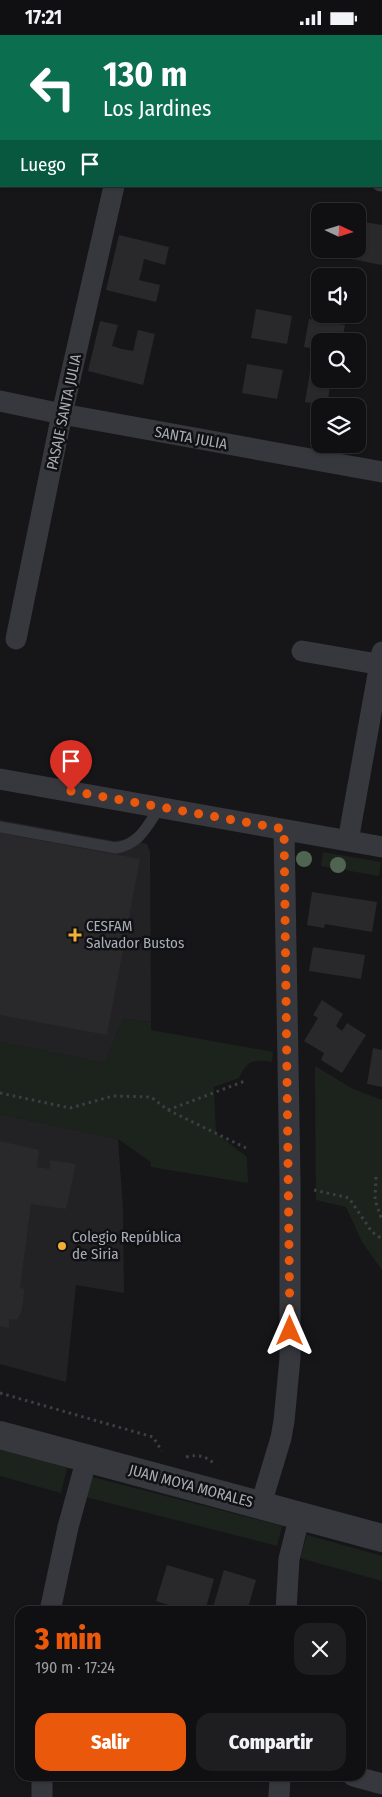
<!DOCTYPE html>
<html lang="es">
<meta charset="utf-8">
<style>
:root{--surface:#101012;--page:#1e1e20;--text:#f1f3f6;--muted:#9c9d9f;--line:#303032;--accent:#ea580c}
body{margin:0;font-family:"Fira Sans Condensed",sans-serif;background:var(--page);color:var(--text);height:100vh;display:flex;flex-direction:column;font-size:19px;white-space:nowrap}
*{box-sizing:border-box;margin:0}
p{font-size:16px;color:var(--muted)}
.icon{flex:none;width:28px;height:28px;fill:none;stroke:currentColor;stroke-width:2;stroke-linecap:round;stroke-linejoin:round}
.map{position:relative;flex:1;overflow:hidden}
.panel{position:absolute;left:15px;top:1571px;width:351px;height:175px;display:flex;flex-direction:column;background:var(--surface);border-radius:15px;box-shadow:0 1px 4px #0004,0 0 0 1px var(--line)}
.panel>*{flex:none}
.top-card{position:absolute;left:0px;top:0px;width:382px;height:152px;box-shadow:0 1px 4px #0004,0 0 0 1px var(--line);background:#0b6e4f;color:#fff;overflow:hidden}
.needle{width:32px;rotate:94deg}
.fabs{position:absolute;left:311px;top:168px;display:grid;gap:10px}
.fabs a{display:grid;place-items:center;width:55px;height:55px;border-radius:10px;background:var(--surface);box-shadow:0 1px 4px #0004,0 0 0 1px var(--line);font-size:25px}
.pin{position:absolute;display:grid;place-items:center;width:42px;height:42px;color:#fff;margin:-51px -21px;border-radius:50% 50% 50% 0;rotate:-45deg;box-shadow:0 0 5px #0007}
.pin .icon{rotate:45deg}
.me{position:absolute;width:55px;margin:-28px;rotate:0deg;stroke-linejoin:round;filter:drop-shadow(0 0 4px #0008)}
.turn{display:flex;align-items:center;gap:18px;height:105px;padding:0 20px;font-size:22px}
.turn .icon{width:65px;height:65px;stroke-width:2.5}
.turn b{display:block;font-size:35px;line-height:42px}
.then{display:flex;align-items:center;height:48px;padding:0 20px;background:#0003;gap:10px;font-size:19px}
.round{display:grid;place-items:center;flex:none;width:52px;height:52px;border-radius:15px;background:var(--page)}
.head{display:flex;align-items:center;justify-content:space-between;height:85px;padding:0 20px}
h1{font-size:30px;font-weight:800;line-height:38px;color:var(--accent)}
.cta{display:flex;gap:10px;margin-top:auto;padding:10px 20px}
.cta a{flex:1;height:58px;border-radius:15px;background:var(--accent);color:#fff;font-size:20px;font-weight:800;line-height:58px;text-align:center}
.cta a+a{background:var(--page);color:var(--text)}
.status{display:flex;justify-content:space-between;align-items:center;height:35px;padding:0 25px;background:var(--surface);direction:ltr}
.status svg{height:14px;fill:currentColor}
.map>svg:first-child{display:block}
.built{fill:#222225}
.green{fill:#1c231d}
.building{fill:#29292c}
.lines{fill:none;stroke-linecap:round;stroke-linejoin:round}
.path{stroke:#3d3f44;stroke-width:3;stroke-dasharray:2.5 4;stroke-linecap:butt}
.service{stroke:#37383d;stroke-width:11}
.minor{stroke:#37383d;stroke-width:21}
.tertiary{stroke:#37383d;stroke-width:28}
.tree{fill:#506452}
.route{stroke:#ea580c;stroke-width:9;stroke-dasharray:0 16.2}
.poi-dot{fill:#f2b134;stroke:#111113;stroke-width:2}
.labels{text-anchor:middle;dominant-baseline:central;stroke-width:5;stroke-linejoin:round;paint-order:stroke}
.street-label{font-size:15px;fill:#a8adb8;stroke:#111113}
.poi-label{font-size:15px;fill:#a8adb8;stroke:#111113;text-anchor:start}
</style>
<div class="status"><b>17:21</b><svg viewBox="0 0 49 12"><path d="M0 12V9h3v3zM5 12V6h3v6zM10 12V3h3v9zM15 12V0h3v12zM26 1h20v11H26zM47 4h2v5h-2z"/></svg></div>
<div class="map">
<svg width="382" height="1762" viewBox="0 0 382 1762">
<rect width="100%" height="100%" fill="#161618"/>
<path class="built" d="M0,783l1,2 113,21 14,-2 19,5 3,8 1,170 -28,-3 -18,44 -105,-21z
M0,1079l118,25 5,69 1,85 -48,-8 -10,97 -66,-18z"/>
<path class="green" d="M323,817l58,10 -2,14 -58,-10z
M123,984l28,3v8l122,22 -1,10c-18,-3 -25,-2 -33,16l-25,9 2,46 31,24 1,26 -97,-16v-5l-33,-23 -118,-25v-72l105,21z
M315,1031l38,23 29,11v170l-20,-28 -16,-35 -30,-7z
M0,1413l67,20 -6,25 -61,-17z
M92,1442l190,49 -5,20 -191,-49z
M307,1500l75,21v25l-82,-23z"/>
<path class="building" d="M358,186l24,4v40l-36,-7 1,-9h11z
M119,200l50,12 -4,18 -21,-6 -2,10 -3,11 21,5 -4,17 -50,-12z
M256,274l36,7 -5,28 -36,-6z
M309,284l36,6 -3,16h-22v9l-16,-3z
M100,286l18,4 -6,21 10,3 11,2 5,-21 17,4 -12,51 -55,-14z
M247,329l36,6 -6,29 -35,-6z
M310,337l10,2v5h11l-4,27 -22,-4z
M0,798l140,26 -33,176 -107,-20z
M312,857l65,10 -5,30 -47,-8 -1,4 -17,-3z
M313,912l52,8 -4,24 -52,-8z
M322,965l21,14 -7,12 6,5 5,-8 19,12 -24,38 -21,-13 3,-7 -20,-12 14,-23 -5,-3z
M373,1013l9,2v37l-15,-3z
M0,1106l39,9 -2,17 13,2v-9l26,4 -10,45 -35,-5 -11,84 4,1 -1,14 -2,10 -4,7 -8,-1v9l-9,-2z
M167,1530l47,14 -9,32h-35l2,-5 -16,-5z
M224,1535l32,10 -9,31h-35z"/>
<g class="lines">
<path class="path" d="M0,95l1,1
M0,1058l70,15 43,-12 38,1 17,13 78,38
M168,1075l77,-29
M376,1142l-1,23 7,20
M314,1155l35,8 23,34 10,7
M0,1358l153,44 9,14
M186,1422c13,-3 20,-1 30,8"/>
<path class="service" d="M0,792l116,21c24,-4 31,-22 44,-41"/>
<path class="minor" d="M381,146h1
M0,366l62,13 320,58
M16,604l46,-225 52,-228
M302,616l80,14
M0,744l382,68
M348,806l34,-189
M261,1469l20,-66 3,-17 6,-63v-177l-6,-351
M50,1576l18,-84 19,-69
M286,1576l3,-52 11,-44
M353,1741l29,8
M42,1762v-21
M279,1762l1,-21"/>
<path class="tertiary" d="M0,1400l382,103"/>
</g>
<g class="tree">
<circle cx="304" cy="824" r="8"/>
<circle cx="338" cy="830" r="8"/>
</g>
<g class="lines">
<path class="route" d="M71,756l213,38 6,502"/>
</g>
<g class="poi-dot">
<path d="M72.5 892.5h5v5h5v5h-5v5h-5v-5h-5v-5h5z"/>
<circle cx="62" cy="1211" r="5"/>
</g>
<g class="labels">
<g class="street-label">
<text transform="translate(64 377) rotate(-78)">PASAJE SANTA JULIA</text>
<text transform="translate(191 403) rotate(10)">SANTA JULIA</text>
<text transform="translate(191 1451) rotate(15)">JUAN MOYA MORALES</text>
</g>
<g class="poi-label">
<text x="86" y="891">CESFAM<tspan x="86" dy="17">Salvador Bustos</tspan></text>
<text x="72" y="1202">Colegio República<tspan x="72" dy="17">de Siria</tspan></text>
</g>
</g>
</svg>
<div class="fabs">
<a><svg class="needle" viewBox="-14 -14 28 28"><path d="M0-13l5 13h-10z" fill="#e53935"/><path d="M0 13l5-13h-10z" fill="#9c9d9f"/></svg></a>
<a><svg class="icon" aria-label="sound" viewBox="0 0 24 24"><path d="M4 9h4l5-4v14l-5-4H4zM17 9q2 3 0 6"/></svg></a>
<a><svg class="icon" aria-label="search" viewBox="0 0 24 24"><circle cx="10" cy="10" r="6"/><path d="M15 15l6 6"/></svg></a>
<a><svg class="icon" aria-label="layers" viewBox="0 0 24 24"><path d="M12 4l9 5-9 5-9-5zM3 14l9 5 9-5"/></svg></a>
</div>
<div class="pin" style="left:71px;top:756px;background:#d93025"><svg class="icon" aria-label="arrive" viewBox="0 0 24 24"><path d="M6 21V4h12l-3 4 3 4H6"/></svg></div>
<svg class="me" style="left:290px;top:1296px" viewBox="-20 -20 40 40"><path d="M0-17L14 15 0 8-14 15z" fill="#ea580c" stroke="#fff" stroke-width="4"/></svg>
<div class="top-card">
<div class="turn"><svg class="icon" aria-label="left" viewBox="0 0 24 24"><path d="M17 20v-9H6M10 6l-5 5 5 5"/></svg><div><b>130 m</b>Los Jardines</div></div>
<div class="then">Luego<svg class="icon" aria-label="arrive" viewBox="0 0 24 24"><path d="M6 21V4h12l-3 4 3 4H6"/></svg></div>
</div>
<section class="panel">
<div class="head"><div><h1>3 min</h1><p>190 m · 17:24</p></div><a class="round"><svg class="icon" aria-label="close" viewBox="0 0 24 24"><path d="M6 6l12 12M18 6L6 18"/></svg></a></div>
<div class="cta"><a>Salir</a><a>Compartir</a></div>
</section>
</div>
